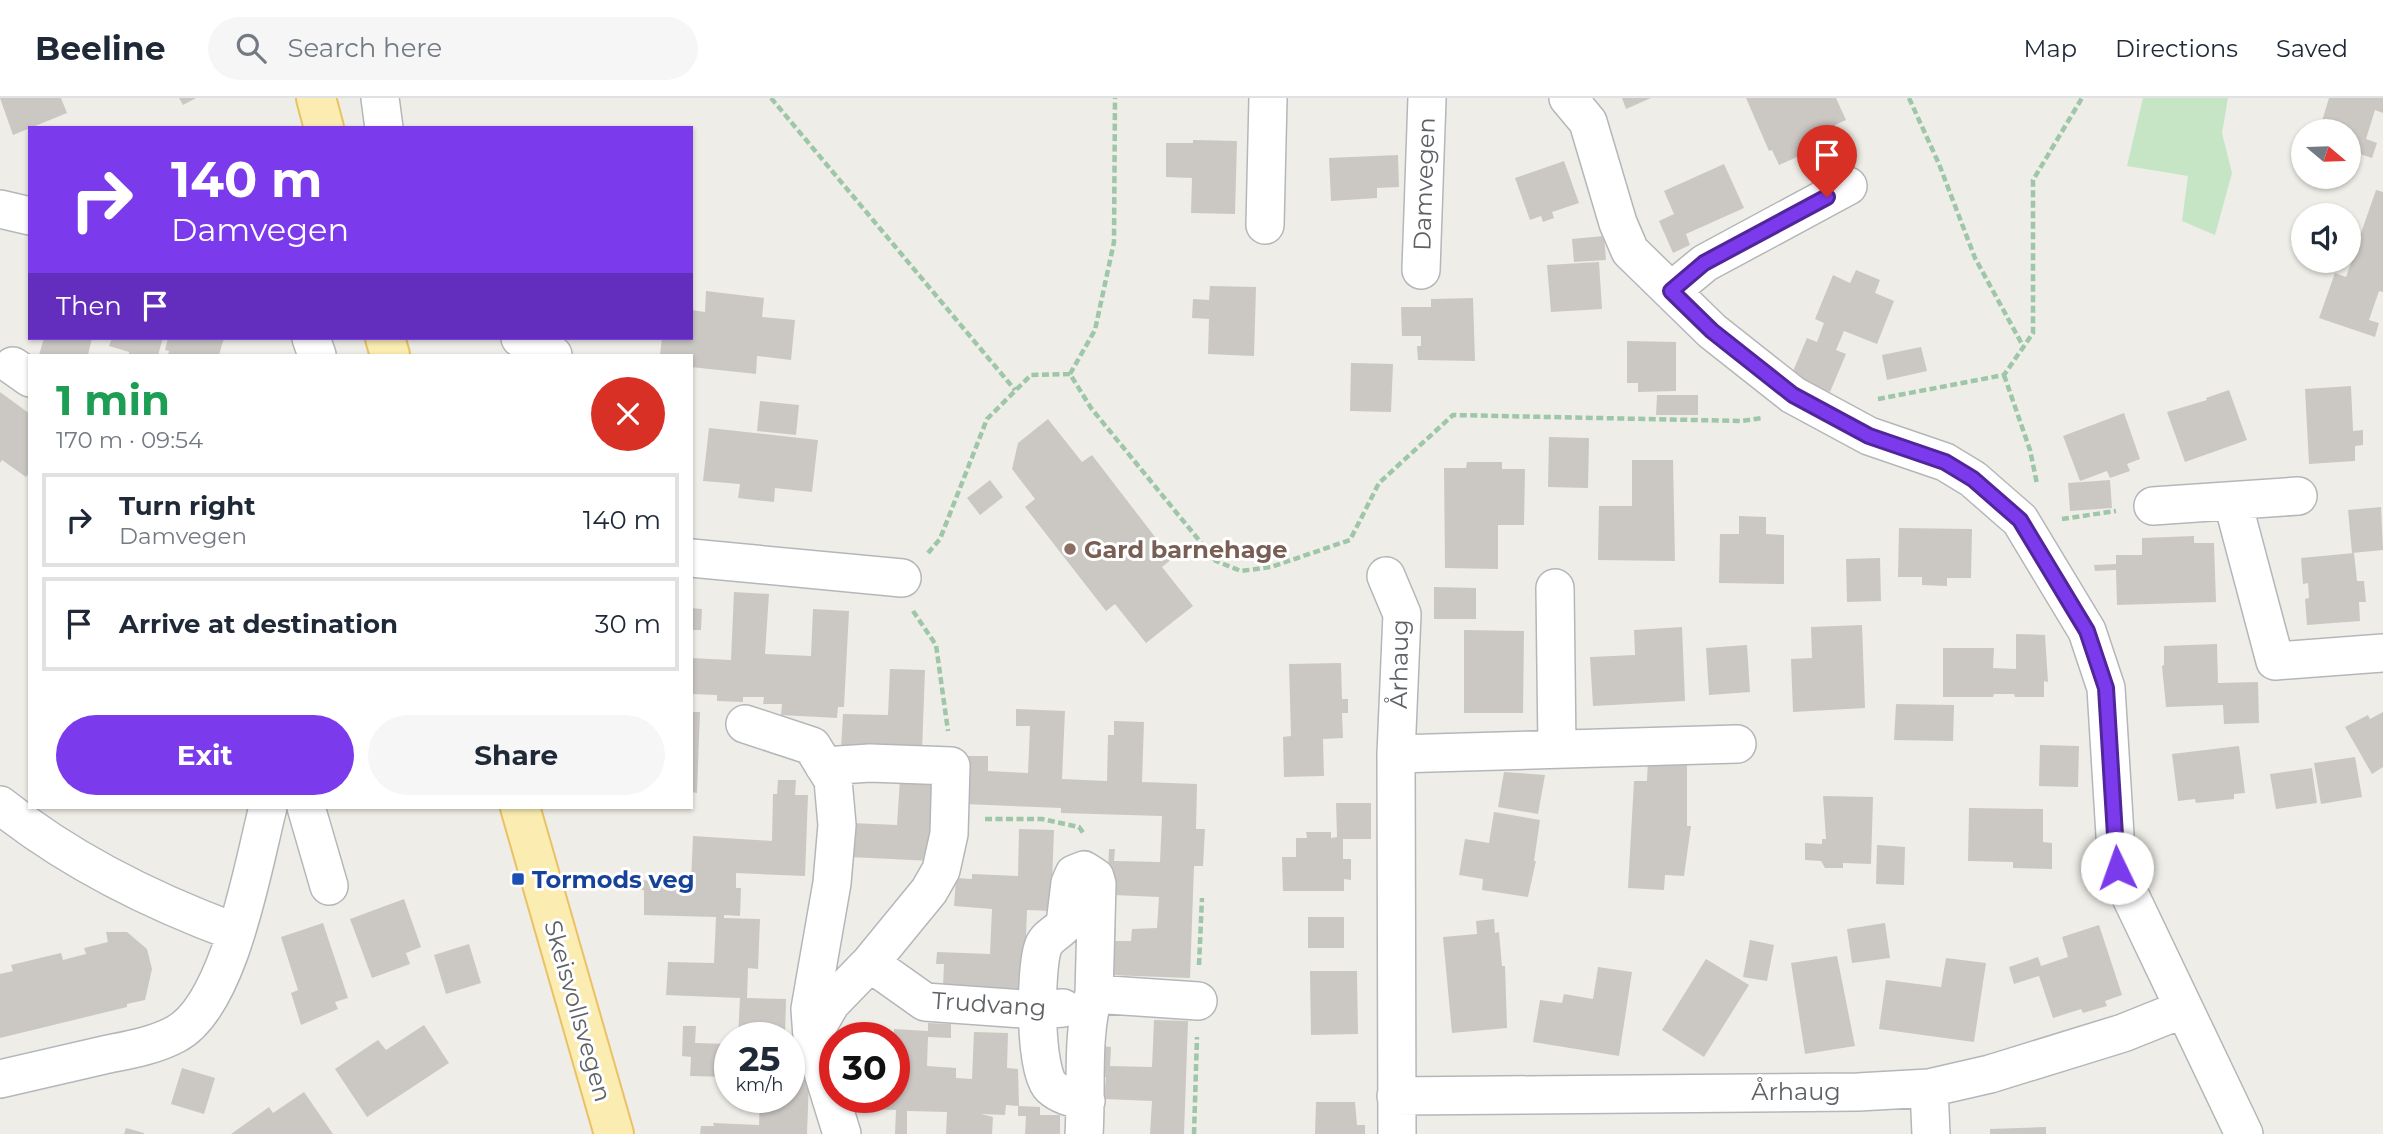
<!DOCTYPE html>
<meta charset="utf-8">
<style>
:root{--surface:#fff;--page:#f6f6f7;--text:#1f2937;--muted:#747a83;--line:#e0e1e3;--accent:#7c3aed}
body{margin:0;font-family:Montserrat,sans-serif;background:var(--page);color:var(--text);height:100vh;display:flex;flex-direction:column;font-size:26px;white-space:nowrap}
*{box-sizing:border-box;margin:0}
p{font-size:23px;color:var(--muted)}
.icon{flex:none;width:38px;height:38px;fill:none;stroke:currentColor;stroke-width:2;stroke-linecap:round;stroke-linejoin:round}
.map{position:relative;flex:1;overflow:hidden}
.drawer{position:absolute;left:28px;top:256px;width:665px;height:455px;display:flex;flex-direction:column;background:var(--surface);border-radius:0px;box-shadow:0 2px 5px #0004}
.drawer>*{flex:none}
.banner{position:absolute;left:28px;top:28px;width:665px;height:214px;border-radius:0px;box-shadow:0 2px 5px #0004;background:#7c3aed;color:#fff;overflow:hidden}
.needle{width:46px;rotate:109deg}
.controls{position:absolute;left:2291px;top:21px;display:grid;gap:14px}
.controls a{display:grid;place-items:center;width:70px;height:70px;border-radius:50%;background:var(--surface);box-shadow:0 2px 5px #0004;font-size:35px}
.speed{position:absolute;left:714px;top:924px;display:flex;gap:14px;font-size:35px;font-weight:700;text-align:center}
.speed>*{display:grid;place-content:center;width:91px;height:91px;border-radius:50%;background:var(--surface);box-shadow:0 2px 5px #0004;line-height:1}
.speed small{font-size:18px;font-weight:400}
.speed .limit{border:10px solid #d22;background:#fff;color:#111}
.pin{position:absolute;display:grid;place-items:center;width:60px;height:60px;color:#fff;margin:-72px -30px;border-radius:50% 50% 50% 0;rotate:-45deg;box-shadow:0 0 7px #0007}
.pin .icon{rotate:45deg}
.me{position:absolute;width:77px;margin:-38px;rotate:357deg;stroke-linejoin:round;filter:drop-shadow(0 0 5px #0008)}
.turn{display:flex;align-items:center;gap:24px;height:147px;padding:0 28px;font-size:32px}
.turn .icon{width:91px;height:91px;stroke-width:2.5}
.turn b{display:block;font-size:49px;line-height:60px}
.then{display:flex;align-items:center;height:66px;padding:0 28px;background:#0003;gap:14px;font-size:26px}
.round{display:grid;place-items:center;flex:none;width:74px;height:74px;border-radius:37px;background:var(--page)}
.summary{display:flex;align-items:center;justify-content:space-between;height:119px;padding:0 28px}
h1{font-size:42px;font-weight:700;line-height:52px;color:#1e9e55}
.primary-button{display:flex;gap:14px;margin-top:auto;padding:14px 28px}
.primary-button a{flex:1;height:80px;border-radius:42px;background:var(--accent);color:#fff;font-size:28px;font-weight:700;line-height:80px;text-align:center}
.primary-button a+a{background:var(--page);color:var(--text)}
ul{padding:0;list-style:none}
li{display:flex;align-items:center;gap:21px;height:94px;margin:0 14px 10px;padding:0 14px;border:4px solid var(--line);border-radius:0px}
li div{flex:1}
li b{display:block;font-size:26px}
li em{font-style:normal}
header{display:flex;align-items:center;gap:42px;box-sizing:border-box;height:98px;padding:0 35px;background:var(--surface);border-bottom:2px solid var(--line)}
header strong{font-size:33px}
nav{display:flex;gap:38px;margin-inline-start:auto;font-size:24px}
.search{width:490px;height:63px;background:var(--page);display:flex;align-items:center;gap:18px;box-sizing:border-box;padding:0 24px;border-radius:38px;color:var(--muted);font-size:26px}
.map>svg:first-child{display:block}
.green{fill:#c6e5c5}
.building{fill:#cbc8c4}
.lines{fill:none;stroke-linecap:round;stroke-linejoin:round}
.minor-casing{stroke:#b4b7ba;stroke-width:40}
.major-casing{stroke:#eac165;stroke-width:42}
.path{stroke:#9ec6a8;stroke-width:4.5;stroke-dasharray:7 3.5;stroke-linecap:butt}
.minor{stroke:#fff;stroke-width:37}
.major{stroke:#fbedb1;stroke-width:38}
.route-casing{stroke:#51269a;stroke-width:18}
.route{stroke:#7c3aed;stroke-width:12}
.education-dot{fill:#8d6e63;stroke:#fff;stroke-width:2.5}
.transit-dot{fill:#1a4fb4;stroke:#fff;stroke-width:2.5}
.labels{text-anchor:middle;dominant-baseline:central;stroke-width:6;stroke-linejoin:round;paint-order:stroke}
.street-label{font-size:24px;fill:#5e6266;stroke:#fff}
.education-label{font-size:24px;font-weight:bold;fill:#785e54;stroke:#fff;text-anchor:start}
.transit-label{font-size:24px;font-weight:bold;fill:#164399;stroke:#fff;text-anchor:start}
</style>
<header>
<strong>Beeline</strong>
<div class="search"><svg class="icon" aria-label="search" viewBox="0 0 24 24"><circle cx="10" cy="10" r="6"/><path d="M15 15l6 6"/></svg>Search here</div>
<nav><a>Map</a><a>Directions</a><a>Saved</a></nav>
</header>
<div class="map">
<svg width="2383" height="1036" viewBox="0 0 2383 1036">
<rect width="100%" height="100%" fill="#efede7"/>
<path class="green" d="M2143,0h85l-6,35 10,40 -17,62 -33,-14 6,-45 -61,-10z"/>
<path class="building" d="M0,0h61l6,15 -54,22z
M179,0h17l-13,7z
M1622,0h29l-25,11z
M1746,0h90l10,22 -11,5 5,12 -27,13 -4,-9 -7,3 4,9 -27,12 -7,-15 -3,1z
M2329,0h54v15l-8,-3 -9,29 11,4 -5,15 -24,-8v-19h-29z
M1193,42l44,1 -2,73 -44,-1 1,-35 -26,-1v-34h27z
M1398,57l1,32 -22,1v10l-46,3 -2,-43z
M1564,63l15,42 -27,9 2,6 -11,4 -2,-6 -11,4 -15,-42z
M1724,66l20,44 -58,26 4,11 -17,8 -14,-32 15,-7 -10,-23z
M2376,92l7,2v100l-4,-1 -10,29 10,3 -4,14 -56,-19 16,-45 11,4 9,-25 -7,-2v-18l12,4z
M1604,138l2,24 -32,2 -2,-23z
M1599,164l3,47 -51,3 -4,-47z
M1856,172l24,10 -5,13 19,8 -17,43 -33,-13 -8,19 10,4 -16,38 -39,-16 16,-38 10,4 7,-19 -9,-4 18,-44 17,8z
M1210,188l46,1 -2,69 -46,-2 1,-35 -17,-1 1,-19 16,1z
M706,193l58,7 -2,19 33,3 -4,40 -34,-4 -1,18 -65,-7v-12h-31l2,-17h29v-28l14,2z
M1473,200l2,63 -57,-1 -1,-14h4v-10h-19l-1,-29h30v-8z
M44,240h48l-4,17h-49z
M112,240h51l-5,17h-29v-3l-20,-6z
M168,240h56l-5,17h-51l1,-4 -4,-1z
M1627,243l49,1v49l-38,1v-9h-11z
M1921,249l6,24 -40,9 -5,-25z
M1351,265l42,1 -2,48 -41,-1z
M2351,288l2,45 10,-1v15l-8,1v15l-46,3 -4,-75z
M2229,292l18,50 -62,22 -18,-50 40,-12 -1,-2z
M0,294l30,22v58l-4,5 -24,-17 -2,3z
M1657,297h41v20h-42z
M760,303l39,4 -3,30 -39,-4z
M2124,315l16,46 -13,5 3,7 -20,7 -3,-7 -27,10 -17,-45z
M1048,321l34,43 10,-7 80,104 -10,8 31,39 -47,37 -31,-39 -9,7 -81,-104 10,-8 -23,-30 6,-26z
M709,330l109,12 -6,52 -37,-4 -1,14 -36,-4 2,-14 -37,-3z
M1549,339l40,1 -1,50 -40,-1z
M1632,362h41l2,101 -77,-1 1,-54h33z
M1467,364h35v7h23l-1,56h-26v44l-53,-1 -1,-100h22z
M990,382l13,17 -23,18 -13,-17z
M2110,382l2,28 -42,3 -2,-28z
M2381,409l2,43 -31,3 -4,-43z
M1739,418l27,1v17l18,1v49l-65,-1 1,-49h19z
M1899,430l73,1 -1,49h-24v8l-25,-1v-8h-24z
M2194,438v7h20l2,59 -99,3 -1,-35 -21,1 -1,-6 22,-1v-9h26v-17z
M2354,455l3,28h7l2,21h-7l1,19 -53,4 -2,-26 4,-1 -1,-15 -5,1 -2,-26z
M1880,460l1,43 -34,1 -1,-43z
M1434,489l42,1v31h-42z
M734,494l35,2 -4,60 46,2 2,-47 36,2 -5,96h-6l-1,11 -56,-3 1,-11h-19l1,-7h-21v5l-26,-1v-6l-26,-1v-36l40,2z
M691,510l11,1 -1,21h-10z
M1862,527l3,83 -72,4 -2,-53 21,-1 -1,-31z
M1682,529l3,74 -92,5 -3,-49 45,-2 -1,-25z
M1464,532l60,1 -1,82h-59z
M2016,536l29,1 3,47 -4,-1v16h-29l-1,-3h-20l-1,3h-50v-49h51l-1,20 23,1z
M2217,546l1,39 40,-1 1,41 -35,1 -1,-19 -57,2 -4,-41 2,-1v-19z
M1747,547l3,47 -41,3 -3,-47z
M1341,565l1,36h6v14h-6l1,25 -20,1 1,37 -40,1 -1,-40 8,-1 -2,-72z
M890,571l35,1 -3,81 -81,-3 2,-34 45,1z
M1896,606l58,1 -1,36 -59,-1z
M1016,611l49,2 -3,68 45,2 1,-46h6v-14l30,1 -2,60 55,2 -1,45h9l-2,37h-9l-4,112 -81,-3 -3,-48 10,1 -1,13h16l1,-12 25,-1 2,-31 -46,-2 1,-24h-6l1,-22h6l-1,12 46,1 2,-46 -101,-3v-5l-97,-4 2,-48h22v15l40,2 2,-47h-14z
M691,614h9l-3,81 -6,-1z
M2383,614v55l-11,7 -27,-47 23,-12 2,4z
M2040,647l39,1 -1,41 -39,-1z
M2239,648l6,47 -11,1v5l-38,4 -1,-4 -17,2 -6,-47z
M2355,659l7,40 -41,7 -7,-41z
M1687,660v68h4l-7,50 -19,-1 -1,15 -36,-2 6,-107h13l1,-22z
M2312,670l5,35 -41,6 -6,-35z
M1504,674l41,3 -7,39 -40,-7z
M900,680l35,2 -3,81 -82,-4 2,-34 45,2z
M778,682h18l-1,15h13l-3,81 -69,-3v15h5l-1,28 -16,-1v3l36,1 -2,50 -10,-1 -1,30 39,1 -1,39h-47l2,-40 -74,-3 2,-33 46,1 2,-46 -72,-2v-25h-10l1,-10 56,2 2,-46 79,5 1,-47h4z
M1823,698l50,1 -2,67 -28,-1v5h-18l-4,-7 -16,-1v-17l17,1v-5h4z
M1336,705h35v36h-28v20h8v21l-7,-1v12h-61l-1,-34h14v-19h11l-1,-6h25v6l6,-1z
M1969,710l74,1v33l9,1v26l-39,-1v-6l-45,-1z
M1494,714l46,8 -6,41h2l-8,36 -46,-7 1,-11 -24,-4 6,-36 24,4z
M1019,731l35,1 -3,81 -24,-1 -3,80 -81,-3 1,-23h-8l1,-12 53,2 2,-45 -38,-3 2,-28 16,1v-5l46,2z
M1877,747l28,2 -1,38 -28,-1z
M404,801l17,48 -15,6 4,11 -38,14 -22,-59z
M1308,819h36v31h-36z
M1494,821l1,14 4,-1 3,34h3l2,62 -55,5 -9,-96 34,-3 -1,-13z
M323,825l25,75 -13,4 3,7 -37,16 -10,-32 7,-3 -17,-53z
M1885,825l5,35 -38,5 -5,-34z
M2099,827l23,70 -17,6 2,5 -24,7 -2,-4 -28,9 -14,-42 -25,8 -5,-17 29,-10 3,9 27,-9 -6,-20z
M106,834h21l20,17 5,20 -7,31 -18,4v3l-127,31v-64l13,-3 -2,-6 50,-12 2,7 23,-6 -2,-6 24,-6z
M1750,842l24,5 -7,36 -24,-4z
M469,846l12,39 -35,11 -12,-39z
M1837,858l18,90 -50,8 -14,-91z
M1946,860l40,5 -12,79 -95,-13 7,-49 55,7z
M1706,861l43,26 -45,72 -42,-27z
M1598,869l34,5 -13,84 -86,-14 7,-42 22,3 2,-9 29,5z
M1310,873h47l1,63 -47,1z
M1154,922l34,1 -4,113h-34l2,-33 -48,-2 2,-22h-6l2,-31 9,1 -1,19 42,1z
M928,925l23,1v14l-23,-1 -1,29 29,2v10l16,1 2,-47 34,1 -1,35 11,1 1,37 -13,-1 -1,10 -24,-1 12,3 -1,17h-46l1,-22 -40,-1v23h-12l1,-24 -50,-2v-11h48v-68l34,2z
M424,927l25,38 -82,54 -32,-48 43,-29 8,10z
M683,928h13l-1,17 35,1v33l-40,-1 1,-19 -9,-1z
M182,970l33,10 -11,36 -33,-10z
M789,982h20l-2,54h-107l1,-8h13l-1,-3 46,2 1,-28h29z
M304,994l29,42h-102l38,-27 4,6z
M1316,1004h39l2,23h8v9h-50z
M1018,1008l22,1v8h20v19h-35l1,-18h-8z
M2046,1029v7h-56v-5z
M126,1030l18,5v1h-20z"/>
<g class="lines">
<defs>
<path id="minor" d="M380,0l4,30
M1568,0l20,24 30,101 12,28 82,80 81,64 76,41 76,26 28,17 47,41 67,111 19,57 11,180 127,266
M0,111l30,7
M1265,127l3,-127
M1421,172l6,-172
M1671,193l34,-28 143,-77
M311,240l6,17
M520,240l33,17
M13,268l17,12
M2233,405l42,158 108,-8
M2153,408l145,-10
M691,460l211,20
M1386,478l16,38 -6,140
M1555,490l2,161
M745,626l67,22 21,34 4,45 -5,58 -22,126 2,28 30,97
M0,707c70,56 151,96 235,127
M306,709l23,79
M870,865l55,39 113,8 25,-2
M1094,896l104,7
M812,938l19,-33 39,-40 59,-72 12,-21 8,-36 2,-68 -81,-3 -46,3
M0,981c35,-8 70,-16 104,-24 24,-5 50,-9 72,-21 54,-29 77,-169 92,-227
M1929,990l2,46
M1396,998l462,-4 71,-4 61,-14 133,-41 60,-24
M1084,1036c3,-42 -3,-101 10,-140l3,-110 -2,-7 -11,-7 -10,4 -4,9 -5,41c-7,9 -18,12 -22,23 -8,22 -9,125 8,140 10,9 22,11 35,14
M1397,1036l-1,-380 341,-10"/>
<path id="major" d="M316,0l8,30
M385,240l5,17
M520,709l94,327"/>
</defs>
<use href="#minor" class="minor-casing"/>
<use href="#major" class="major-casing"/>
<path class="path" d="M771,0l244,292
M1909,0l30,66 36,94 48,88
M1070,276l25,-44 19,-88 1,-144
M2004,277l26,75 7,34
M1878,301l126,-24 29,-42v-153l49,-82
M2062,421l54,-8
M928,455l12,-14 47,-120 44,-44 39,-1 21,34 125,153 25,10 30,-4 79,-27 29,-57 74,-68 289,6 21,-3
M913,513l23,34 12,86
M985,721h57l37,8 5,7
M1199,867l3,-67
M1194,1036l3,-97"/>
<use href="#minor" class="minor"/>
<use href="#major" class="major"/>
</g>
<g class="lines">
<defs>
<path id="route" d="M1827,99l-123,66 -33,28 41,40 81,64 76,41 76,26 28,17 47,41 67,111 19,57 11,180"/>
</defs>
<use href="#route" class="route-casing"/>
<use href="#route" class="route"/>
</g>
<circle class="education-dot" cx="1070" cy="451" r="7"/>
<rect class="transit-dot" x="511" y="774" width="14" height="14" rx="3.5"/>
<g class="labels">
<g class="street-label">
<text transform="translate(1424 86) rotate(-88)">Damvegen</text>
<text transform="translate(1399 566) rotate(-89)">Århaug</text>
<text transform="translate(989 906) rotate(4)">Trudvang</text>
<text transform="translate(578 913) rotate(74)">Skeisvollsvegen</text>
<text x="1796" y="993">Århaug</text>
</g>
<g class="education-label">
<text x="1084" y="451">Gard barnehage</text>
</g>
<g class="transit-label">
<text x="532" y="781">Tormods veg</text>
</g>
</g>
</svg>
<div class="controls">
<a><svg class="needle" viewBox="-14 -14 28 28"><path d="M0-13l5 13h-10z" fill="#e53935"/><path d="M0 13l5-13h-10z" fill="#747a83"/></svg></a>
<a><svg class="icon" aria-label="sound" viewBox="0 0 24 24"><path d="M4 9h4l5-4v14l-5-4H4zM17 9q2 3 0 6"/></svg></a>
</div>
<div class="speed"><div>25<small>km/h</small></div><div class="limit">30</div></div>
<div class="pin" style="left:1827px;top:99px;background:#d93025"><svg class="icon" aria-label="arrive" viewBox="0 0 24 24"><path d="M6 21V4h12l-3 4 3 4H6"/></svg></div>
<svg class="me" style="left:2117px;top:770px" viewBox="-20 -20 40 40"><circle r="19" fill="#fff"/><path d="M0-13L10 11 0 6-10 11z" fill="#7c3aed"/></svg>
<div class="banner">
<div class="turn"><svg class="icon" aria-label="right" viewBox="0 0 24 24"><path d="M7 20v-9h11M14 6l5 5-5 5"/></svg><div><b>140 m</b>Damvegen</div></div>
<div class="then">Then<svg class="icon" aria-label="arrive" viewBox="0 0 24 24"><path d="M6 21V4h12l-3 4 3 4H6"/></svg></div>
</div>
<section class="drawer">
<div class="summary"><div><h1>1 min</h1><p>170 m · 09:54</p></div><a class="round" style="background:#d93025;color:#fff"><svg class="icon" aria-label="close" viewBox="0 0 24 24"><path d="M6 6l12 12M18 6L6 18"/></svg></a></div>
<ul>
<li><svg class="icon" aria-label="right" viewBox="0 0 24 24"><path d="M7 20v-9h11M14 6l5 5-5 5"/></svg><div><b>Turn right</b><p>Damvegen</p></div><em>140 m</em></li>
<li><svg class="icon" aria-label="arrive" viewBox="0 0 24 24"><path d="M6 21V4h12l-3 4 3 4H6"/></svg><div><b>Arrive at destination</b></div><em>30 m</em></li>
</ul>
<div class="primary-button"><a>Exit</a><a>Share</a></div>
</section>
</div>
